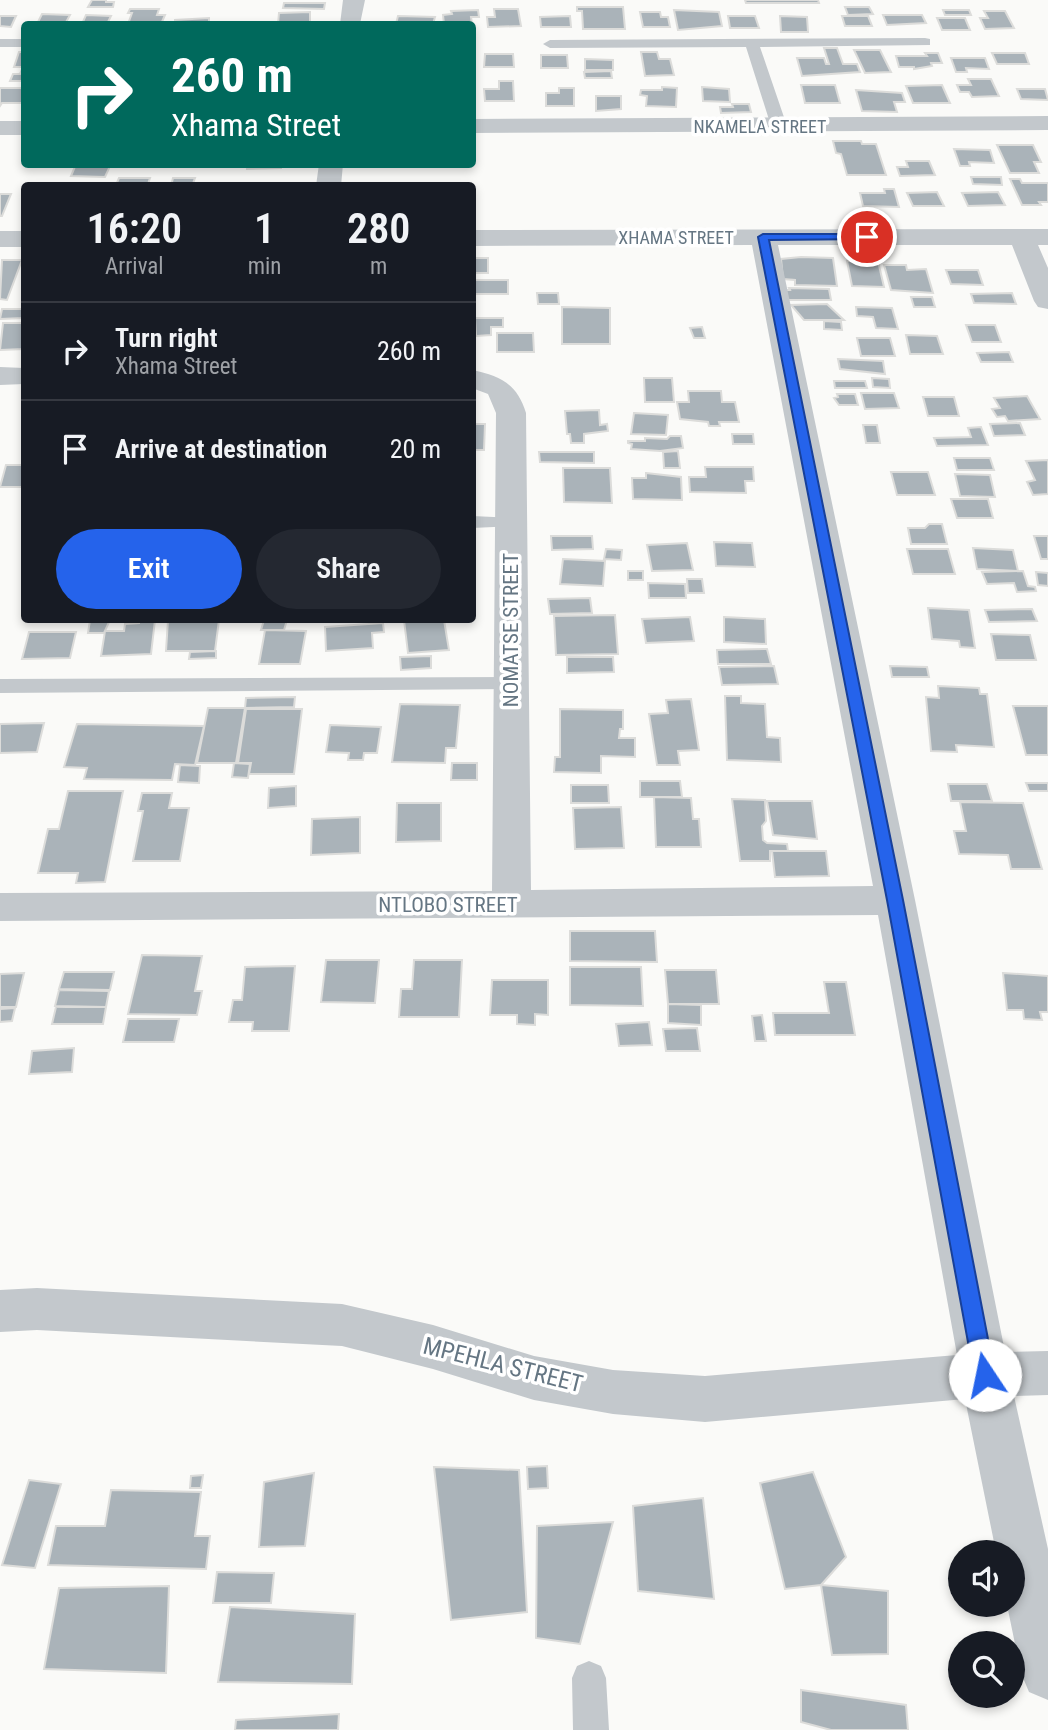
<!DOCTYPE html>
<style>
:root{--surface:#171b24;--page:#242831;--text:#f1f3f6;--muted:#9ea1a6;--line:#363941;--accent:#2563eb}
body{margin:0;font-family:"Roboto Condensed",sans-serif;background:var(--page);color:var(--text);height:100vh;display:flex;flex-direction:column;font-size:26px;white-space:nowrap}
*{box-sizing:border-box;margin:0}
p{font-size:23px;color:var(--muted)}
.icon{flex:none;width:38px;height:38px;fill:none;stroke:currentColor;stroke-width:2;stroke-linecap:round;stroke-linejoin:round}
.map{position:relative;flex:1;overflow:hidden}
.drawer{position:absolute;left:21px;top:182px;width:455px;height:441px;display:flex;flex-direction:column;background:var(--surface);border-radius:7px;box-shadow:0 4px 10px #0003}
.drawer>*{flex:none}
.top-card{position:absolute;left:21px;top:21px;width:455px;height:147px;border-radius:7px;box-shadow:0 4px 10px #0003;background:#00695c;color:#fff;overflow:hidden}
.buttons{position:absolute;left:948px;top:1540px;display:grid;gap:14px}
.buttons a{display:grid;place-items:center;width:77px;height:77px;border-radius:50%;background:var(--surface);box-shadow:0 4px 10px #0003;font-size:35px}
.pin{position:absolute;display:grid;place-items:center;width:60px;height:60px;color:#fff;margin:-30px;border:4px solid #fff;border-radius:50%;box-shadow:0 2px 7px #0007}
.me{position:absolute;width:77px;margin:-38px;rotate:349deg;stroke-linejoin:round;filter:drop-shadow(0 0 5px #0008)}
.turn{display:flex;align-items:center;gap:24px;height:147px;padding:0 35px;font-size:32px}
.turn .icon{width:91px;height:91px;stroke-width:2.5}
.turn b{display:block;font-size:49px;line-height:60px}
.eta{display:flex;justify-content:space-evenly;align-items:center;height:119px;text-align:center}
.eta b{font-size:42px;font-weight:600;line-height:49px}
.primary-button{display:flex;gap:14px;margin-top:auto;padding:14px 35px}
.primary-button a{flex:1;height:80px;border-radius:42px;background:var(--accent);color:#fff;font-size:28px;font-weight:600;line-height:80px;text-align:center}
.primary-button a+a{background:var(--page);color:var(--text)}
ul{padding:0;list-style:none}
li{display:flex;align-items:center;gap:21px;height:98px;padding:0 35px;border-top:2px solid var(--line)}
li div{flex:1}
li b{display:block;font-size:26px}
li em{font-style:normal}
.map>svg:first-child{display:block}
.building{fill:#aab3b9;stroke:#dcdcda;stroke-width:2}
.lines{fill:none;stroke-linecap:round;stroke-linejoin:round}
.service{fill:#c3c8cc;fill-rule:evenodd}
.minor{fill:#c3c8cc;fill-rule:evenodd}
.route{fill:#2563eb;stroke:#184099;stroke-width:2}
.labels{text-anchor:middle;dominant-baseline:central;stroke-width:7;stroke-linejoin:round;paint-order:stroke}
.far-street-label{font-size:18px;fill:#657683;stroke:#fff}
.street-label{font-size:21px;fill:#657683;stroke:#fff}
.near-street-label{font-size:24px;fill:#657683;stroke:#fff}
</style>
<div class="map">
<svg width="1048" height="1730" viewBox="0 0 1048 1730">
<rect width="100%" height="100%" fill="#fafaf8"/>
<path class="building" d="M92,0h14v2h8l-1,5h-25z
M745,0h73l1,3h-73z
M284,3h41l-1,6 -41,-1z
M577,7h46l2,22h-42l-1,-18h-5z
M845,7h24l4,7 -25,1z
M130,9h29l-2,6h8l-4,9h-33l4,-11h-4z
M494,9h24l3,17 -33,1 -1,-10h8z
M478,10l1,7h-8l1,7h-28l-1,-9 9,-1 -1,-3z
M674,10l45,2 3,14 -44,4z
M943,10h26l2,5h-26z
M984,11h21l9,17 -29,1 -5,-11h8z
M310,12v12h-32l1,-11z
M640,12h20l1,5h7l2,10h-27z
M42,14l28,1 -5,9h-28z
M86,15l25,1 -4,8h-25z
M883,15h39l4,8 -39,2z
M0,16h16l-5,11 -11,-1z
M398,16l37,1 -2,7h-37z
M570,16l1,11h-30l-1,-10z
M728,16h27l4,12h-29z
M780,16l27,1 1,15h-27z
M842,16h26l4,10h-27z
M209,18v6h-34v-4z
M937,18h28l5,12h-28z
M824,48h13l6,16h14l3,8 -58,4 -5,-18h27l2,6h3z
M854,50h26l11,22 -26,1z
M19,52h5v29h-14l3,-7h7l3,-7h-9z
M641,52h16l2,7h11l4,16 -29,1z
M925,53h13l4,10h-11l1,3 -18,3v-2h-15l-3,-11h31z
M992,53h33l4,11h-32z
M485,54h28l1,13h-30z
M541,55h26l1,13h-27z
M951,58h34l4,11 -23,-1 1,4h-11z
M585,59l28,1v10h-28z
M611,71l1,7h-27l-1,-6z
M968,79h23l8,17 -27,1 -3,-5h-9l-3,-7h14z
M499,81h14l1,20h-29l-1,-12h15z
M801,85h34l5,18h-35z
M942,85l8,18h-37l-7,-17z
M662,87l15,1 -1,19 -30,-1 1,-10 -7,-1 1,-5h21z
M702,87l27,2 1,13 -27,-1z
M0,88h24v15h-22l-2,3z
M559,88h15v18h-28v-13h13z
M1017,89h28l3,11 -27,-1z
M856,90l46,3 3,9h-11l3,10 -35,-1z
M596,96h25v13l-25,2z
M732,104h17l2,8 -30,1 -1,-6h13z
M833,141h28l1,3h14l10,31h-39l-6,-21 -5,-1z
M997,145h36l8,17h-7l5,11h-29z
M954,149l36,1 4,13 -25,-1 1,4h-10z
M906,161h23l6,14 -35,1 -3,-9h11z
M76,164h35l-6,13 -34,-1z
M247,164h34v4l-34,1z
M971,177h30l1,8 -29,-1z
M119,178h31l-2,6 -32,1z
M173,178h22l-3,8h-21z
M1010,179h10l2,4h26v19h-9l2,3h-19z
M884,189h10l5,18 -36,-1 -3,-13h25z
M937,192l7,14h-31l-6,-13z
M998,192l7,13 -37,1 -6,-13z
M0,194h11l-9,22h-2z
M801,257l32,1 4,28 -42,-1v-5l-12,-1 -2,-20z
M475,258h13v15h-13z
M2,260h20l-15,40 -7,-1z
M847,261h31l6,26 -32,-1z
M884,265h22l1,5 19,-1 7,24 -42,-3z
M946,270h32l5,15 -32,-1z
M475,280h33v14h-33z
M789,288l40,1 2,11h-48l-1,-10h8z
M537,293h21l1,11h-21z
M1012,293l4,11 -42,-1 -3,-9z
M911,297h21l3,10h-21z
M827,304l17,16h-40l-13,-15z
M562,307l48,1v36h-48z
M856,307l36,1 6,21 -22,-1 -3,-11 -16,-1z
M2,309h22v9l-24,1z
M475,318h28v9h-12v8l-15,1z
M824,321l17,1 1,8 -18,-1z
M3,323h21v26l-24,1z
M966,325h29l6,17h-29z
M702,327l3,11h-11l-4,-10z
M497,333h36l1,19h-37z
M906,335l31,1 6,18h-33z
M857,338h33l5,18h-34z
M1009,352l4,10h-32l-4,-9z
M838,359l45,2 2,13 -45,-5z
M644,378h28l2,24h-29z
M872,378l17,1 1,9 -17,-1z
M834,381h31l2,7h-32z
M688,391h33l1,11h13l4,20h-20l1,4h-11l-1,-4 -28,-3 -3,-17h12z
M861,393h33l5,15 -34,1z
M837,394h18l3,11h-19l-5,-7 4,-1z
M1027,396l13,23 -32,2 -3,-5 -8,1 -5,-8 8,-1 -6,-10z
M923,397h31l5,19h-31z
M599,410l1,15 7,-1 1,7 -24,3v9h-13l-1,-9h-3l-2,-23z
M634,413l34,2 -2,20 -35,-1z
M1020,423l5,12 -31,1 -4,-12z
M472,424h13l-1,26h-12z
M863,425h14l3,18h-14z
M981,427l7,18 -51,1 -3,-8 37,-1 -3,-9z
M732,434h21l1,10h-21z
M670,436h11l2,12 -23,3 -29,-2 1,-5 -4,-1v-2h17v-3l22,1z
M678,451l2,17h-16l-1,-16z
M539,452h55v11l-54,-1z
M954,458h36l4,12h-37z
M1048,460v34l-15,1 -6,-13 8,-2 -9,-19z
M6,465h18v22h-24z
M705,467h48l1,14h-9l1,12 -56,-1 -1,-15h17z
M563,468h47l2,35 -48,-1z
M891,472h37l7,23h-38z
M646,473l35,4 1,23 -49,-1 -1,-21h14z
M955,474l35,1 5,22 -35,-1z
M951,499h37l5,19h-36z
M929,524h13l5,20h-36l-3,-16h17z
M551,536h41l1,13 -41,1z
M1034,536h14v23h-7z
M714,542l38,1 3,24 -39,-1z
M687,543l6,27 -41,1 -5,-26z
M973,548l40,2 5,21 -41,-2z
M606,549l16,1 -1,10 -17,-1z
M907,549h41l7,25h-42z
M563,559l42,2 -2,25 -43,-2z
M628,571h15v9h-15z
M1023,571l5,15 7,1 1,4 -19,1 -3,-9 -27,1 -5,-12z
M1036,572l12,1v13l-10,-1z
M687,579h15l2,14h-16z
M648,583l37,1 1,14h-37z
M590,598l2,15 -42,1 -2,-15z
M928,608l41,2 6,38 -15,-1 -1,-6 -27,-2z
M1032,609l5,12 -48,1 -4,-12z
M615,615l3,39 -62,1 -2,-39z
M690,617l4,24 -48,2 -4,-24z
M724,617l41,2 1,25 -42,-2z
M90,620h20l-6,13h-16z
M139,620h16l-4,34 -50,2 4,-25h19l1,-7 14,-1z
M168,620h51l-4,31h-49z
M264,620h23l-3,10h-23z
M404,620h40l5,30 -41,3z
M383,623l1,9 -12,1 1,15 -47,3 -1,-24z
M265,630l41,1 -6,33h-41z
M29,632h47l-6,26 -48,1z
M991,634l39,1 6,25h-40z
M767,649l4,15h-53l-1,-14z
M216,651v7l-27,1 1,-7z
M431,656v12l-30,2 -1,-13z
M567,657h46l1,15 -47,1z
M774,666l4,18 -56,1 -3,-18z
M890,666l37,1 2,10h-37z
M938,686l41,2 1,6h7l7,53 -38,-2 1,7 -26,-1 -5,-54 13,1z
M725,696h16v7l24,1 2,33 13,1 1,24 -54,-2z
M295,697l-1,10 -49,1 1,-10z
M691,699l8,51 -21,1 2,14h-23l-8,-51 19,-1 -2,-13z
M400,704l60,1 -4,43h-10l-1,15 -53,-1z
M1013,706h35v49h-22z
M208,708h37l-9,55h-39z
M246,709h56l-8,65h-45l2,-11h-13z
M560,709l63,1v19h-3l-1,9h16v19l-34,-1v17l-47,-1 1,-15h5z
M44,723l-7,29 -37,1v-29z
M77,724l127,2 -9,39 -20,-1 -3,16 -88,-1 3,-11 -23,-1z
M330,725l51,2 -4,26h-13l-1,7h-15l1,-7 -23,-1z
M234,763l16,1 -2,14 -16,-1z
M452,763h25v17h-26z
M180,765l20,1 -1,17 -21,-1z
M640,781h40l2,16h-42z
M1026,783h22v8h-19z
M948,784h39l5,17h-41z
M571,785h37l1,18h-38z
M296,786v20l-28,2 1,-20z
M68,791h55l-18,91 -29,1 2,-10h-40l10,-44h11z
M142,793h30l-3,15h20l-9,53h-47l10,-50h-5z
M654,797l37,1 2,21h6l2,28h-45z
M732,799l33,1 1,21 -4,5 1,14 4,3 20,1 1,7h-18v10h-30z
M767,801h45l5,38 -44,-4z
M960,802l63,1 19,66h-31l-3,-14 -49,-1 -5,-23h12z
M397,803h44v38l-45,1z
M621,807l3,41 -49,1 -2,-41z
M360,817v36l-49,2 1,-36z
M772,851h54l3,25 -54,1z
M570,931h85l2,31 -87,-1z
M142,955l60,1 -7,35h7l-5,24 -69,-1z
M326,960h53l-4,43 -54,-1z
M414,960h48l-3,57h-60l2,-28h11z
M295,966l-6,65h-37l1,-9h-24l4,-22h9l3,-33z
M570,967h71l2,39 -73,-1z
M665,970h51l3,34h-51z
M64,972h50l-4,18 -51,-1z
M24,973l-8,34h-16v-33z
M1003,973l45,3v36h-8l2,8 -18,-1 -1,-9h-16z
M492,980h56v35l-13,-1v11l-18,-1v-9h-27z
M824,982h22l9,53h-80l-2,-22h56z
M59,990l50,1 -3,16 -51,-1z
M668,1004l33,1v20l-33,-2z
M56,1007h50l-3,17h-51z
M15,1008l-3,13 -12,1v-13z
M762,1015l4,26h-11l-3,-25z
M128,1019h51l-5,23h-51z
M649,1022l3,23 -33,1 -3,-22z
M697,1028l3,23h-34l-3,-22z
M74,1048l-2,24 -43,2 3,-23z
M547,1466l1,22 -20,1 -1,-22z
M434,1467l85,3 8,142 -76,8z
M813,1472l33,85 -25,28 -36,4 -25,-106z
M314,1473l-9,73 -46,1 5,-65z
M203,1475l-2,13h-11l1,-12z
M29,1480l32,4 -26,84 -33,-3z
M111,1490l90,2 -6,44h15l-4,33 -158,-4 8,-39h49z
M703,1498l11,101 -76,-8 -5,-85z
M613,1522l-33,122 -44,-6 1,-112z
M217,1572l57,1 -3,30h-58z
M821,1585l67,6v63l-56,1z
M169,1586l-3,87 -122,-4 15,-81z
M230,1607l125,7 -3,70 -134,-2z
M801,1690l105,15 2,25h-77l-30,-8z
M339,1714l-1,16h-103l1,-10z"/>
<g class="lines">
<path class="service" d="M925,38l5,1v6l-170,2 27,79 -8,5 -8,-5 -25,-79 -196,1 -7,-4 7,-4z
M0,39h24v8h-24z
M472,516l46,2 3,4 -3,4 -46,2z
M511,677l8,2 3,5 -3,5 -519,4v-14z
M589,1661l12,5 5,12 3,52h-36l-1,-52 5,-12z"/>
<path class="minor" d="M343,0h22l-5,24h-20z
M1048,116v14l-576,3v-14z
M0,121h24v14h-24z
M319,164h24l-2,22h-25z
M1048,229v16h-10l10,23v41l-10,-2 -4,-6 -22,-56h-234l137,655 90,452 43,-1v44l-34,1 34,153v151l-19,-8 -8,-19 -14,-68h6v-53h-17l-31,-153 -260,23 -92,-8 -79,-14 -101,-31 -91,-23 -305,-16 -37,2v-42l37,-2 305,16 91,21 101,31 79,14 92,6 252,-21 -79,-440 -878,6v-28l492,-2 4,-478 -8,-19 -16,-6v-18c29,6 45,14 54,43l5,477 342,-4 -121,-641 -280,1v-16z
M0,231h24v16h-24z
M0,367l24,1v16l-24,1z"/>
</g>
<path class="route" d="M867,234l5,3 -1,2 -102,1 134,660 92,475 -3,6 -7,3 -8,-3 -3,-6 -87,-475 -129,-663 5,-3z"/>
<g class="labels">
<g class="far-street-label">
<text x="760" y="126">NKAMELA STREET</text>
<text x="676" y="237">XHAMA STREET</text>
</g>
<g class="street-label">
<text transform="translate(511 630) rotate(-90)">NOMATSE STREET</text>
<text x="448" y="905">NTLOBO STREET</text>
</g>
<g class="near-street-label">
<text transform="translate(503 1365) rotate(14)">MPEHLA STREET</text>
</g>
</g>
</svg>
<div class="buttons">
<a><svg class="icon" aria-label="sound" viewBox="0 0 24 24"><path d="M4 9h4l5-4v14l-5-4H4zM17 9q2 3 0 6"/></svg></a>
<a><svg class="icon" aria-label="search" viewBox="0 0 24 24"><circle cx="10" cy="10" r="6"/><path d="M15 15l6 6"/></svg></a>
</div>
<div class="pin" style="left:867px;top:237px;background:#d93025"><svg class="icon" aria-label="arrive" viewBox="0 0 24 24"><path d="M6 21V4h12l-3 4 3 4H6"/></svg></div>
<svg class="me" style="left:985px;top:1375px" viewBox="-20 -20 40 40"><circle r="19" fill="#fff"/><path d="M0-13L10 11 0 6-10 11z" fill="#2563eb"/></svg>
<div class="top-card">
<div class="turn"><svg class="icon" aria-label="right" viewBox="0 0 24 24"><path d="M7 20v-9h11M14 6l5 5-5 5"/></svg><div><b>260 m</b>Xhama Street</div></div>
</div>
<section class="drawer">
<div class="eta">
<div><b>16:20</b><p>Arrival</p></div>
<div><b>1</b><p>min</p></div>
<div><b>280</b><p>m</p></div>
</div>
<ul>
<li><svg class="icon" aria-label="right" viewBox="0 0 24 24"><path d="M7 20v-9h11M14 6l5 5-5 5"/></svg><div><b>Turn right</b><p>Xhama Street</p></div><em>260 m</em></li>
<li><svg class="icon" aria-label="arrive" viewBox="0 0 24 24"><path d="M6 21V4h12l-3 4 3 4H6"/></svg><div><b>Arrive at destination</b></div><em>20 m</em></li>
</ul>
<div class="primary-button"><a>Exit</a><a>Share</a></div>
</section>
</div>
